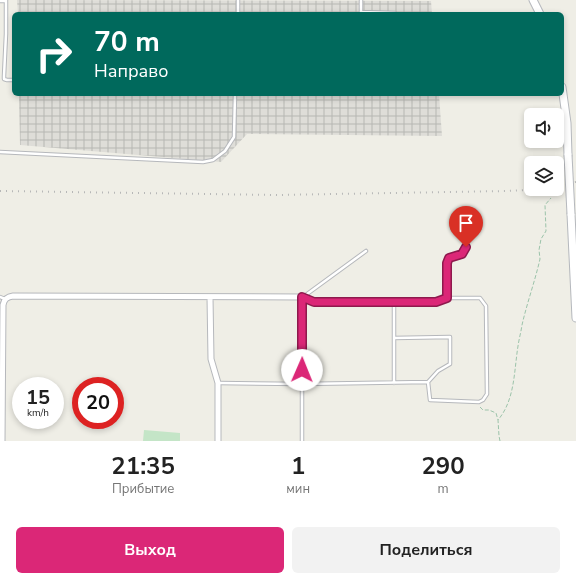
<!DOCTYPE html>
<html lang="ru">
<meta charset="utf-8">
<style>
:root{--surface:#fff;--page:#f2f2f2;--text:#222;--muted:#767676;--accent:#db2777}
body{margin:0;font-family:"Nunito Sans",sans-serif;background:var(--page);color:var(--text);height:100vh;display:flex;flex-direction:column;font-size:15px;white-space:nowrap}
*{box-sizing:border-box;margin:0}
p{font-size:13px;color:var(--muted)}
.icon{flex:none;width:22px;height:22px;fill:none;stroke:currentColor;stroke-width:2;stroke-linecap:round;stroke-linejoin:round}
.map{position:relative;height:441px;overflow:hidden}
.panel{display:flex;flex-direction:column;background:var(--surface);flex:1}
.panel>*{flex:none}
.top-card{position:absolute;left:12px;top:12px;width:552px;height:84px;border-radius:6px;box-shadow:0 2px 6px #0003;background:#00695c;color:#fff;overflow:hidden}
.fabs{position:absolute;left:524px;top:108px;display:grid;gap:8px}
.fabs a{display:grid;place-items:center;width:40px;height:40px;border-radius:6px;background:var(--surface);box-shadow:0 2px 6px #0003;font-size:20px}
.speed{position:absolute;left:12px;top:377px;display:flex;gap:8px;font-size:20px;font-weight:700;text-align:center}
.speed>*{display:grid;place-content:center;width:52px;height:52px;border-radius:50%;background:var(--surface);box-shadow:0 2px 6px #0003;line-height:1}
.speed small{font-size:10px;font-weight:400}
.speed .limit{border:6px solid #d22;background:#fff;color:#111}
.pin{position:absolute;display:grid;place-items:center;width:34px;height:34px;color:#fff;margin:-41px -17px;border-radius:50% 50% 50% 0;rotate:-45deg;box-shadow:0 0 4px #0007}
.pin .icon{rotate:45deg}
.me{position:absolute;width:44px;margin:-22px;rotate:1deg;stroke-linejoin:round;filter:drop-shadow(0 0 3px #0008)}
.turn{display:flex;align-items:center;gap:14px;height:84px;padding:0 16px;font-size:18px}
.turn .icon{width:52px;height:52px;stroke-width:2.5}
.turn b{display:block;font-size:28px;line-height:34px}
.eta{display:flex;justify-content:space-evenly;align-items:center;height:68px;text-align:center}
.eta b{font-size:24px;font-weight:700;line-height:28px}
.primary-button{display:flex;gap:8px;margin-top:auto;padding:8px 16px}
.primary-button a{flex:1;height:46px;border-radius:6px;background:var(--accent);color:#fff;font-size:16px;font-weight:700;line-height:46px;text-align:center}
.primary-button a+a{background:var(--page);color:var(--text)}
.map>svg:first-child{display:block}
.industrial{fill:url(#industrial-grid)}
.garden{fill:#c4e5c7}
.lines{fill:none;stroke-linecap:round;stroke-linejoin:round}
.service-casing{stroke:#b6b8bc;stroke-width:4.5}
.minor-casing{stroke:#b6b8bc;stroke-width:7}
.secondary-casing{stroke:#b5b8bd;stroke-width:9}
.path{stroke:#9cc3aa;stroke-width:1;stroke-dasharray:4 2;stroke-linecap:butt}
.service{stroke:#fff;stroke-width:2.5}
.minor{stroke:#fff;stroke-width:5}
.secondary{stroke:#fff;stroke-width:7}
.rail{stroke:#b6b7b7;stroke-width:2;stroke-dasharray:1 5;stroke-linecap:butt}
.secondary-bridge-casing{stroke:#b5b8bd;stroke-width:9;stroke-linecap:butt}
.secondary-bridge{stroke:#fff;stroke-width:7}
.route-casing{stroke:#8e194d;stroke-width:10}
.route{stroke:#db2777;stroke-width:7}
</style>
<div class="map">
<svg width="576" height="441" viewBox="0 0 576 441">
<defs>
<pattern id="industrial-grid" width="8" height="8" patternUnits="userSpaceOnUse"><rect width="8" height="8" fill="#deddd8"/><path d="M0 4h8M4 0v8" fill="none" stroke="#b7b7b3"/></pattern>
</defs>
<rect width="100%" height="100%" fill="#efeee6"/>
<path class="industrial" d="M17,0l414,1 1,13h-414z
M19,94h420l3,42 -195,-2 -26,28 -201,-17z"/>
<path class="garden" d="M144,430l36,3v8h-37z"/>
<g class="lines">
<defs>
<path id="service" d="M6,0v34l-2,42v3l3,1h7
M0,1h6
M361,12l34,1v1
M238,14v-14
M361,14v-14
M0,152l203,10 10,-2 12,-9 9,-14 1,-43
M0,297l5,2
M303,297l63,-46
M447,298v-35l2,-5c14,-4 17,-4 18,-20
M394,302v81
M394,338l56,-1v27l-12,7 -10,11
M219,383l82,1 127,-2 2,18 49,2 4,-2 4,-6 -1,-88 -6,-8h-33l-11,4h-122l-12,-5
M302,441v-143"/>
<path id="minor" d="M210,297l1,62 7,24v58
M2,441l1,-136c1,-6 4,-8 10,-9l289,1"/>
<path id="secondary" d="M533,0l7,14
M562,87l5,36 1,32
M571,214l5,104"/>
</defs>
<use href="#service" class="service-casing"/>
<use href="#minor" class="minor-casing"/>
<use href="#secondary" class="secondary-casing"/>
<path class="path" d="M480,407l3,3h6l7,3 2,7
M500,441l-1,-5 -1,-16c17,-20 16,-49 20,-74 1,-7 3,-14 4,-21 5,-22 13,-44 18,-66l-1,-9 2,-11 5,-8 -1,-26 6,-7"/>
<use href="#service" class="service"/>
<use href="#minor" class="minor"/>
<use href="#secondary" class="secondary"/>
<path class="rail" d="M557,184l19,-2
M0,191l277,4 230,-4 40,-2"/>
<defs>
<path id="secondary-bridge" d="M568,155l3,59"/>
</defs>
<use href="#secondary-bridge" class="secondary-bridge-casing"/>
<use href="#secondary-bridge" class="secondary-bridge"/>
</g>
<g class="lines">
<defs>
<path id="route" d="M302,370v-73l12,5h122l11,-4v-35l2,-5 13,-4 4,-7"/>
</defs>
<use href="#route" class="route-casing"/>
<use href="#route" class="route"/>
</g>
</svg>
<div class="fabs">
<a><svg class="icon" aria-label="sound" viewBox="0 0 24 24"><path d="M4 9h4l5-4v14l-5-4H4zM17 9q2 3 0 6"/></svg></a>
<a><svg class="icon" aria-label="layers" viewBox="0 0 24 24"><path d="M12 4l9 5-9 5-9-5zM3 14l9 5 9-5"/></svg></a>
</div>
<div class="speed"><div>15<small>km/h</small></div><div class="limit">20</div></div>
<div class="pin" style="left:466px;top:247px;background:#d93025"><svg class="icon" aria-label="arrive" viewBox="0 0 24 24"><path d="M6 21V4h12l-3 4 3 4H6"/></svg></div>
<svg class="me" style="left:302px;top:370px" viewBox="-20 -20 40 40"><circle r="19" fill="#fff"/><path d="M0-13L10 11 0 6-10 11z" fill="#db2777"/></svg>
<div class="top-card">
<div class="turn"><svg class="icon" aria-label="right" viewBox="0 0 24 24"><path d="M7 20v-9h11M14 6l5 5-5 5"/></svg><div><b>70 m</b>Направо</div></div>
</div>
</div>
<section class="panel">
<div class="eta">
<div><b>21:35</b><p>Прибытие</p></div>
<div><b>1</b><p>мин</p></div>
<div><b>290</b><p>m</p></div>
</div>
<div class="primary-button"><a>Выход</a><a>Поделиться</a></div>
</section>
